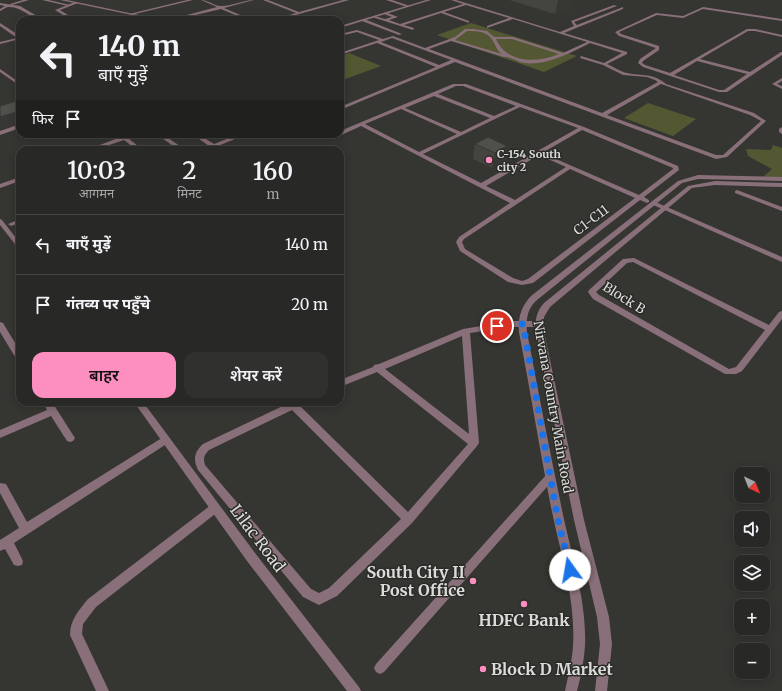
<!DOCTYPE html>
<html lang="hi">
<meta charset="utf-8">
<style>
:root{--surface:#282826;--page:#30302e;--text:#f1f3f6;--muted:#a5a6a7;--line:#444443;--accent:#fd8ec0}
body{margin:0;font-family:Merriweather,"Noto Sans Devanagari",serif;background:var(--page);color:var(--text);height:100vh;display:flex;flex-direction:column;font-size:15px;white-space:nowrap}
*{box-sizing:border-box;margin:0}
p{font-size:13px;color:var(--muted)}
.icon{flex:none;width:22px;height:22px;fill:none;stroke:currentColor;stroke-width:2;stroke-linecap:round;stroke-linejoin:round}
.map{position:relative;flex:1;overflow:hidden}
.panel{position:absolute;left:16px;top:146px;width:328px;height:260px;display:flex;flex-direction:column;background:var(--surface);border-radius:12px;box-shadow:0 2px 10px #0003,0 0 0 1px var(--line)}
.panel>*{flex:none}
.banner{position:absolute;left:16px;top:16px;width:328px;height:122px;border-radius:12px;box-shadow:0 2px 10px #0003,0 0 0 1px var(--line);background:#282826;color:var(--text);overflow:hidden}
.needle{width:26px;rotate:137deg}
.controls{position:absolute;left:734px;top:467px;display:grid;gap:8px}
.controls a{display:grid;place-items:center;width:36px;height:36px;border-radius:8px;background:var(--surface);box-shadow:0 2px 10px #0003,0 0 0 1px var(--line);font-size:20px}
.pin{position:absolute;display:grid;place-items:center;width:34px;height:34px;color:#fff;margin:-17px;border:2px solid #fff;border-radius:50%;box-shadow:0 1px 4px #0007}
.me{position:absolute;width:44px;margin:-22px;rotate:347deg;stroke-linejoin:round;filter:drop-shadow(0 0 3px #0008)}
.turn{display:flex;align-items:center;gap:14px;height:84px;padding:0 16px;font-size:18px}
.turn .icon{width:52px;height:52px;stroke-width:2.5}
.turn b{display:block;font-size:28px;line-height:34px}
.then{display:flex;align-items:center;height:38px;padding:0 16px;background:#0003;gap:8px;font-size:15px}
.eta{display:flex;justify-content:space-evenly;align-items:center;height:68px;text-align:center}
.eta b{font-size:24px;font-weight:600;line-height:28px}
.cta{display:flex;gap:8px;margin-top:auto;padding:8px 16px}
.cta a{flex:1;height:46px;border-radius:12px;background:var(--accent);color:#111;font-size:16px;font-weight:600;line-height:46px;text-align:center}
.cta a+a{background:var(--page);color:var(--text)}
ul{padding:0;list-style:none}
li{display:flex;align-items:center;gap:12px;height:60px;padding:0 16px;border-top:1px solid var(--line)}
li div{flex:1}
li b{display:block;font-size:15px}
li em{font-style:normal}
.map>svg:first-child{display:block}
.green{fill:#535832}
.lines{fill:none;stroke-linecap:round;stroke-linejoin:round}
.minor{fill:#896f79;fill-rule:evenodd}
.tertiary{fill:#896f79;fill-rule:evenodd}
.wall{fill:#444440}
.shaded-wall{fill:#373734}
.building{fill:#4f4f4b;stroke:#373734}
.route{stroke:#1a73e8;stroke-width:7;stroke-dasharray:0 12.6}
.poi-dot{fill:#fd8ec0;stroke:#2b2c28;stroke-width:1.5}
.labels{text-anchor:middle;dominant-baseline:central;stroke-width:3;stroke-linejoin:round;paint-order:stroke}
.far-poi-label{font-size:11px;font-weight:bold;fill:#dbdbd9;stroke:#2b2c28;text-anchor:start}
.street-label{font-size:13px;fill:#dbdbd9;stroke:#2b2c28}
.near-street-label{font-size:16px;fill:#dbdbd9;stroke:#2b2c28}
.near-poi-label{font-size:16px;font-weight:bold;fill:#dbdbd9;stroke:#2b2c28;text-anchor:end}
</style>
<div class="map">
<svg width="782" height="691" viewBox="0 0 782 691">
<rect width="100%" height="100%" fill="#353632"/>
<path class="green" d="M471,23l106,33 -33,16 -107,-37z
M349,53l32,13 -41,15v-25z
M648,103l48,16 -23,17 -49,-18z
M773,145l9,3v29h-19l9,-8 -24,-13 -2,-7 25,1z"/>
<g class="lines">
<path class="minor" d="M23,0h6l-17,5 -2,-1z
M187,0h6l-62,15 -2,-1z
M201,0c8,0 14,7 21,6 11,0 21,-6 32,-6l-30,8 28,12h-5l-26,-11 -47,11h-6l49,-13z
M263,0h5l31,12 44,-12h6l-71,20h-6l24,-7z
M386,0h6l18,6 -3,1z
M451,0h5l104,32 14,-6 -3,-5 43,-16 3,1 -43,16 3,3 46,-18v2l-59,24 63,19v2l-20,10c7,3 14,8 20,9 16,3 26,0 39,11l88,29 12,8 -39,36 -11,2 -261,-97 -115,48v-3l96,-40 -59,-24 -37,12v-2l39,-13 -22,-8 -17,4v-2l17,-4 26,9 10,-3 32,12 30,-11 10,-8h8l14,2 7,6h19l50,16 24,-11 -74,-23 -26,9v-2l22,-8 -43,-13 -22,7 25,9v2l-28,-10 -37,12 10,3 -1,2 -41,-13 2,-1 11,3 7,-2 -8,-3 1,-2 13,5 -9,3 11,4 63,-20zM467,31c10,0 21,0 26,10 3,5 4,10 9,13l-47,-14zM392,38l59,22 -12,5 -58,-23zM496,39h16l47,15c-22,9 -52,10 -63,-15zM451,41l53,16c6,-1 13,5 20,6 23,3 46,-10 66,-20l32,10 -18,10 -23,-7 -1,2 23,7 20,10 24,2 8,3 3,2 -56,31 -173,-64zM661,84l89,31 11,6 -38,34h-7l-109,-40z
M75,2l3,1 -18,7 16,10h-5l-16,-10z
M0,3l20,3 24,14c-13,0 -22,-14 -36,-13 -2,0 -5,3 -8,4v-2l5,-3 -5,-1z
M703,7l79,12v2l-79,-12 -20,9 -26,-3 -38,17 2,2 38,12v4l-16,11 -1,2 3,2 25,8 77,-44h8l27,6v2l-27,-6h-7l-48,28 50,13 31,-20h1v3l-55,37h-8l-76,-25 -5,-4 2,-4 16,-11 -37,-12 -4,-4 41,-19 27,3zM697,61l50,13 -23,16h-5l-45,-15z
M362,19h2l38,15 -3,1 -37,-14z
M0,23l20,13v3l-20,5v-2l17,-4 -17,-12z
M0,69l20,14v3l-20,-14z
M782,78v3l-5,3 5,2v3l-10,-5z
M453,84h13l118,43 94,39 1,4 -35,27 5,3v2l-2,1 -7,-3 -107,83 -11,2 -14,-3 -48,-31 -4,-9 3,-5 51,-34 -149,-77c-16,7 -34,19 -50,8 6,0 11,2 15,2 4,0 9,-2 14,-2v-3zM456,86h7l53,20 -22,10 -56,-22zM434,96l56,22 -29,14 -56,-24zM520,107l58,21 -97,55 -58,-29zM401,109l56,25 -38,18 -54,-28zM582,130l91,38v1l-34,26 -97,-42zM539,155l27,12 -51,33 -29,-14zM570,169l65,29 -107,81 -6,2 -9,-3 -48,-29 -3,-7 2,-3z
M782,127v7l-3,-2v-3z
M129,134h8l-9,4 15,12h-6l-13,-10 -30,10 -5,-1z
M156,134h6l24,16h-7z
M192,134h6l16,10 25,-10h8l-39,16h-8l9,-4z
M20,177v4l-20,7v-4z
M737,190l45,17v4l-47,-18v-2z
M653,201l129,56v5l-131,-58v-2z
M20,219v4l-9,3 -3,-2z
M634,258l135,67 10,-13 3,-1v8l-40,52 -6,3h-11l-132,-75 -5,-7 1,-2 34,-31zM633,262l132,68 -29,37 -7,2 -130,-74 -3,-3 31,-29z
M512,321h26l4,3 -4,3h-26l-42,6 9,110 -2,3 -65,77 -75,73 -18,9 -16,-8 -105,-127c-5,-10 -4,-18 5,-26l88,-42h12l-3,4 108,106 60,-68 -91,-72 -37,15v-7l33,-13 1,-2 5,-1 84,-35zM462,336l7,98 -84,-65zM292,410l109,109 -72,69 -10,5 -8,-4 -106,-124c-2,-7 -1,-10 4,-15z
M0,322l3,1 17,28v10l-3,-1 -17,-28z
M43,402h9l21,33 2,3 -2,3 -3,1 -3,-1 -16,-25 -51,22v-8l47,-20z
M165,436l3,1 2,3 -2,3 -154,100 9,18 -1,4 -4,1 -4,-1 -9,-16 -5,2v-11l19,-12 -19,-35v-10l6,1 21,38z
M550,473l3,1 2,3 -2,3 -169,192 -4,2 -4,-2 -2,-4 2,-4 171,-190z
M215,503l4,2 1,3 -1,3 -123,96 -13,17 -1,10 27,57h-13l-26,-56c0,-15 9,-25 18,-36l123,-94z"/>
<path class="tertiary" d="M42,0h7l21,5 -2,1z
M60,0h7l96,20h-7z
M426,0h5l-91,28v-2z
M20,124v4l-20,7v-4z
M698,175l84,2v4l-84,-2 -16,4 -145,117c-10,9 -11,19 -10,32 11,58 22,116 34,173 9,46 26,94 24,141 -1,15 -4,30 -8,45h-12c3,-15 7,-29 8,-45 3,-48 -14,-97 -23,-144 -11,-56 -20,-113 -31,-170 -1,-15 2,-25 12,-36l147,-115z
M715,181l67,2v4l-67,-2 -23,3 -142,119 -6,10v15l40,188 25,97 3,27 -5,47h-12l5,-47 -3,-27 -23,-97 -38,-188c-1,-12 0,-20 8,-29l144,-117z
M0,219l2,1 18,23v6l-2,-1 -18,-23z
M134,402h9l112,151 104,134 2,4h-14l-100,-130z"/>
</g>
<path class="wall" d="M509,0h63l-2,10 -15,4z
M475,144l32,2 -2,15 -13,7 -19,-9z"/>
<path class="shaded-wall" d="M558,0h14l-2,10 -15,4z
M20,111v12l-20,6v-12z
M507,146l-2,15 -13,7 3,-15z"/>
<path class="building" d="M20,100v11l-20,6v-11z
M488,137l19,9 -12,7 -20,-9z"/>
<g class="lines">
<path class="route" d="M497,326l26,-2 35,196 12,50"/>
</g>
<g class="poi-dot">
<circle cx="489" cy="160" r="4"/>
<circle cx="473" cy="581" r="4"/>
<circle cx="524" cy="604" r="4"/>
<circle cx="483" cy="669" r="4"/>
</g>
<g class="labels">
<g class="far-poi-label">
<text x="497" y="154">C-154 South<tspan x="497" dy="13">city 2</tspan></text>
</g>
<g class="street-label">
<text transform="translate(591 220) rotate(-37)">C1-C11</text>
<text transform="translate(624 298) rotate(32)">Block B</text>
<text transform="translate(553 407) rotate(80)">Nirvana Country Main Road</text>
</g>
<g class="near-street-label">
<text transform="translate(258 538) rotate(53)">Lilac Road</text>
</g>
<g class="near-poi-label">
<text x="465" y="572">South City II<tspan x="465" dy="18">Post Office</tspan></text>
<text x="524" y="620" text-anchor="middle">HDFC Bank</text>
<text x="491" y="669" text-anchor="start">Block D Market</text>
</g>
</g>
</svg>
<div class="controls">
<a><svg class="needle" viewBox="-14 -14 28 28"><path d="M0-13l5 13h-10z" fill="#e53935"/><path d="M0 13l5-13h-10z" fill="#a5a6a7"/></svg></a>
<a><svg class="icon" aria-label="sound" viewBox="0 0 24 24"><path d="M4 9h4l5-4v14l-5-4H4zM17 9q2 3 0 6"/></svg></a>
<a><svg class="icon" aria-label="layers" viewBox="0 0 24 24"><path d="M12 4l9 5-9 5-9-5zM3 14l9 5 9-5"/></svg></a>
<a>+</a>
<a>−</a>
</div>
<div class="pin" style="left:497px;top:326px;background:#d93025"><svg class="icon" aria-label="arrive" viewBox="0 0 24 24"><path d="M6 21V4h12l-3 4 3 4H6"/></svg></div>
<svg class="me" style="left:570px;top:570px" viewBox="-20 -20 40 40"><circle r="19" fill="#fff"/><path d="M0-13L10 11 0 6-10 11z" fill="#1a73e8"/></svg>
<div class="banner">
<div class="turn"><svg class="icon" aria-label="left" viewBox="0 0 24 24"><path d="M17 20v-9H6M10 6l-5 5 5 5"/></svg><div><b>140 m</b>बाएँ मुड़ें</div></div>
<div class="then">फिर<svg class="icon" aria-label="arrive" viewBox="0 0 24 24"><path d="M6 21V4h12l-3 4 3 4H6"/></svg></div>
</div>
<section class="panel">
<div class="eta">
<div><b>10:03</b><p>आगमन</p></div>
<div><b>2</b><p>मिनट</p></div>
<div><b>160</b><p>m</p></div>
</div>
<ul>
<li><svg class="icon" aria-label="left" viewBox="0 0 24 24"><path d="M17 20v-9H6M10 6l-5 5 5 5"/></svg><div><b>बाएँ मुड़ें</b></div><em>140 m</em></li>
<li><svg class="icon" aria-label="arrive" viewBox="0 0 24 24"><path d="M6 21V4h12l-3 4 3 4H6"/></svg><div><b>गंतव्य पर पहुँचे</b></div><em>20 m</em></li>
</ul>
<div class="cta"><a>बाहर</a><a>शेयर करें</a></div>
</section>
</div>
